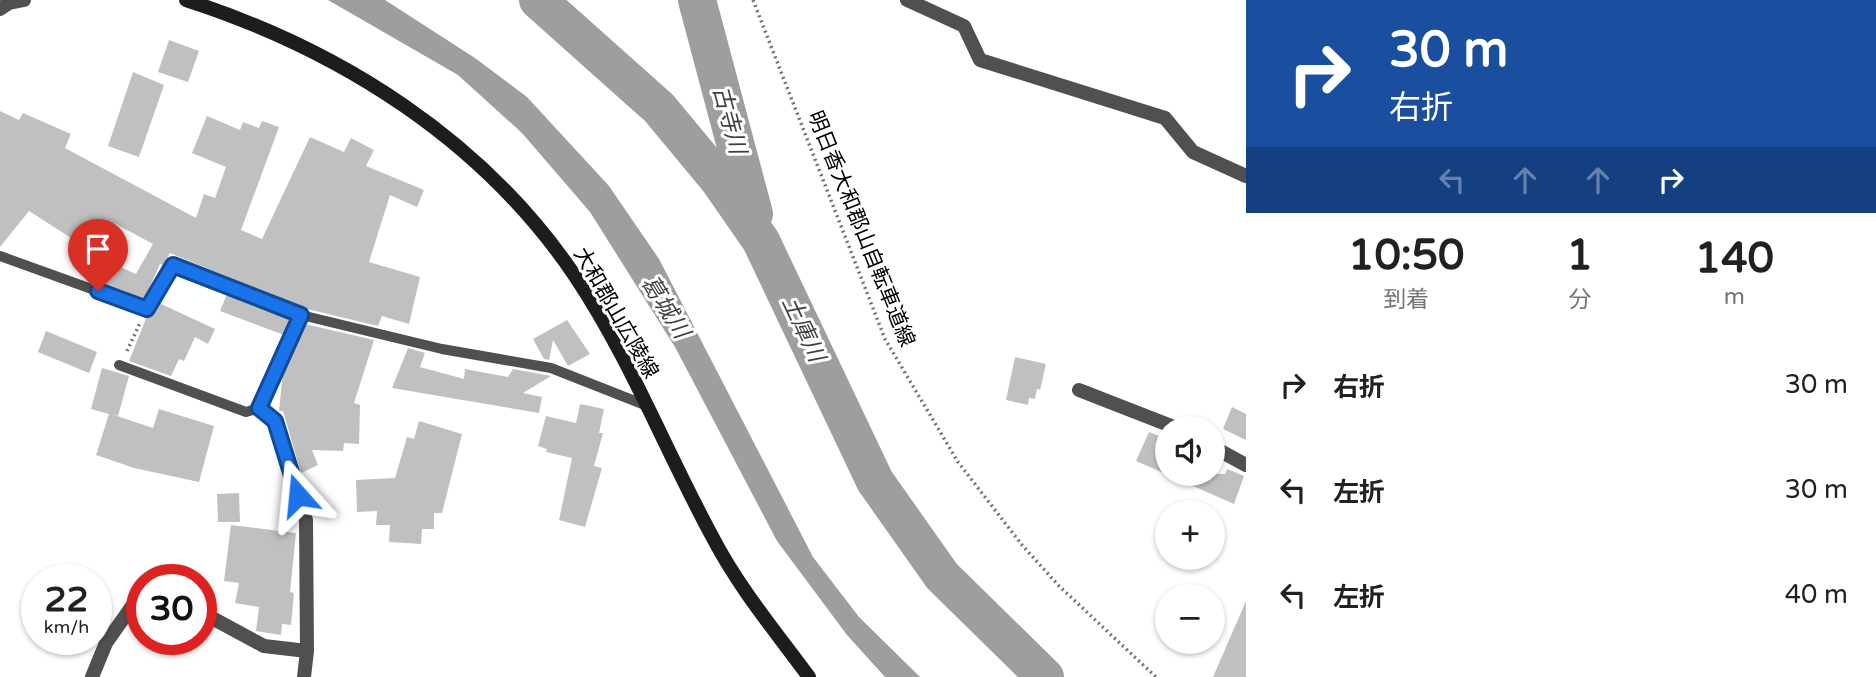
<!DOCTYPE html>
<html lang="ja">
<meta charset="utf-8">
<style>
:root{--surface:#fff;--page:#f2f2f2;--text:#202124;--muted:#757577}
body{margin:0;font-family:"Varela Round","Noto Sans JP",sans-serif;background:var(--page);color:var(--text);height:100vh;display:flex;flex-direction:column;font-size:26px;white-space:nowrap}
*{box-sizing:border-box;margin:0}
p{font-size:23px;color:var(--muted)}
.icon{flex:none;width:38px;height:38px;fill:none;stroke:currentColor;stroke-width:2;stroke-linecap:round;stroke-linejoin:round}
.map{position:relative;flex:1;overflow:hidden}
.details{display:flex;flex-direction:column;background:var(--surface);width:630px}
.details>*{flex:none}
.top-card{background:#1a4fa0;color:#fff;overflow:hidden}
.tools{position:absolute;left:1155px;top:416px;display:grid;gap:14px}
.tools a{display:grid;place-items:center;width:70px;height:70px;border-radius:50%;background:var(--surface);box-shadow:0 2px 5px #0004;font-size:35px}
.speed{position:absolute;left:21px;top:564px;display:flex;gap:14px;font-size:35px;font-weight:700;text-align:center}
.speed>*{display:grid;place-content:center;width:91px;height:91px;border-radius:50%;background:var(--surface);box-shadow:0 2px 5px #0004;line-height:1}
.speed small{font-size:18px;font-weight:400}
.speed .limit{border:10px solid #d22;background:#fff;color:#111}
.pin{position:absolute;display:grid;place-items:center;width:60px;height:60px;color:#fff;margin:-72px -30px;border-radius:50% 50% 50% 0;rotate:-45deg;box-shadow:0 0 7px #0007}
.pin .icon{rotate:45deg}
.me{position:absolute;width:77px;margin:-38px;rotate:342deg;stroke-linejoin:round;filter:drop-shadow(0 0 5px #0008)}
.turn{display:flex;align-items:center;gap:24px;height:147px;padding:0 28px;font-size:32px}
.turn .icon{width:91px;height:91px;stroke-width:2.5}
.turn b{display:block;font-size:49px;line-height:60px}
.lanes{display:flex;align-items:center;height:66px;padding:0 28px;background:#0003;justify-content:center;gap:35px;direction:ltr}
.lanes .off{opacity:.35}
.eta{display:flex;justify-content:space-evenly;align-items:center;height:119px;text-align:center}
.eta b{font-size:42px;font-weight:800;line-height:49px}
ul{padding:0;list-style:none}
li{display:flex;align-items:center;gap:21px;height:105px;padding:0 28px}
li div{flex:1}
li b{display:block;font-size:26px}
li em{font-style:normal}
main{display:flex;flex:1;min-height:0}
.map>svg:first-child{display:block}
.water{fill:#9e9e9e}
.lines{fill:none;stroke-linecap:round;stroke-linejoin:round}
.river{stroke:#9e9e9e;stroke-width:38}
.building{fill:#c0c0c0}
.path{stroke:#727272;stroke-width:3.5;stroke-dasharray:2 3.5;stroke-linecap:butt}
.service{stroke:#505050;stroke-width:10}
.minor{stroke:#505050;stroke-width:14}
.secondary{stroke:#1d1d1d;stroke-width:14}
.route-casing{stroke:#114b97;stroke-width:18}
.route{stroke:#1a73e8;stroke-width:12}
.labels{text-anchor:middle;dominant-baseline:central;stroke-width:6;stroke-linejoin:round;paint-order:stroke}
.street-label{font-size:21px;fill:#000;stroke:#fff}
.water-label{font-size:23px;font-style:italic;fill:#3f3f3f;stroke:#fff}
</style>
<main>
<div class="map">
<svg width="1246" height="677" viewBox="0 0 1246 677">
<rect width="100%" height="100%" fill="#fff"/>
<path class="water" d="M328,0h57l90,58 52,39 82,89 50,73 154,298 46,60 61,60h-35l-38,-42 -70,-94 -102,-194 -85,-135 -68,-79 -64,-58z"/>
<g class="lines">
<path class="river" d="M538,0l121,108 59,71 43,62 114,240 67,95 103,101
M697,0l57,214"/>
</g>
<path class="building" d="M169,40l30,11 -11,31 -30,-10z
M133,72l31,13 -25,72 -31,-11z
M0,111l19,9 4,-7 48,21 -6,14 131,70 8,-24 11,4 11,-31 -34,-14 15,-37 33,14 3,-8 16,6 3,-7 17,6 -38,103 21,9 48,-102 34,15 7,-14 23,12 -8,16 58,24 -7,17 -27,-12 -21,67 51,15 -11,47 -27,-8 -4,10 -75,-18 -133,-55 -7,12 -3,-1 -16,36 -55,-20 8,-23 39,17 17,-30 -39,-21 -21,29 -64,-41 -29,36z
M227,294l64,25 -7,16 -64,-24z
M159,303l56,26 -7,15 -13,-7 -11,24 -5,-2 -8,17 -42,-15 18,-45z
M567,320l23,34 -22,12 -15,-26 -4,20 -5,-1 -11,-20z
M305,324l69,16 -20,63 6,2 -1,39 -15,-1 -1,8 -31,-1 6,15 -17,8 -18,-62h-4l4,-39z
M46,331l51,21 -8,21 -51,-21z
M408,348l17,5 -5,14 44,12 1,-10 43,8 5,-8 38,7 -28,17 19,4 -3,16 -147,-25z
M1015,357l31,7 -6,26 -3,-1 -2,10 -6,-1 -1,7 -22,-5z
M102,368l27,8 -11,40 -7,-2 42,14 6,-19 55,17 -15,56 -65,-14 -38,-13 13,-41 -18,-5z
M580,404l24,5 -5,24h4l-9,33 8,2 -17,59 -26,-7 13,-62 -26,-6 1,-3 -9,-3 8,-30 30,7z
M1232,407l14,7v26l-23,-11z
M419,421l43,13 -20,79h-8v16h-12l-1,15 -32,-2 1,-17h-14l1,-14 -20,1 -1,-32 39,-2 12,-41 7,2z
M1149,432l18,7v35h58l2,-5 17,7 -10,28 -98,-43z
M239,493l1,29h-22l-1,-28z
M231,525l65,8 -6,59 4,1 -3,32 -9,-1 -1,11 -25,-4 3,-24 -24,-4 4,-20 -15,-2z
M1246,601v76h-33z"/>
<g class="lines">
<path class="path" d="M753,0l132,339 73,123 64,83 37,41 97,91
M127,351l13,-28"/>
<path class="service" d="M0,256l147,53 26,-44 128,50
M119,365l127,47 13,-4 42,-93 141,34 109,19 94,37"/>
<path class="minor" d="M907,0l57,26 16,34 185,58 28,34 53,24
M0,9l9,-6 15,-3
M1079,390l100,39
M259,408l16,13 31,99 1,131 -3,26
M1213,447l33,18
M201,612l63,34 43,5
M92,677l14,-34 36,-51"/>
<path class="secondary" d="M186,0c155,50 297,140 389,276 55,82 91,176 138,262 26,50 63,94 96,139"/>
</g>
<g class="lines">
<defs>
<path id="route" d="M98,291l49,18 26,-44 128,50 -42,93 16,13 23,74"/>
</defs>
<use href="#route" class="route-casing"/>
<use href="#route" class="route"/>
</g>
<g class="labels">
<g class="street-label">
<text transform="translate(861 229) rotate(68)">明日香大和郡山自転車道線</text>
<text transform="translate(616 313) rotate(60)">大和郡山広陵線</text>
</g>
<g class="water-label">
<text transform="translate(729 120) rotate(75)">古寺川</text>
<text transform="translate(665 307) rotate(58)">葛城川</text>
<text transform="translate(803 329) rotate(65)">土庫川</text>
</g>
</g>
</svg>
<div class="tools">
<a><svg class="icon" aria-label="sound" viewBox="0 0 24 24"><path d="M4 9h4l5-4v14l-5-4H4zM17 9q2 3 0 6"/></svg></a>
<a>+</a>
<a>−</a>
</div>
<div class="speed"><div>22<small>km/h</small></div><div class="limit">30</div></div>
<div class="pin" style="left:98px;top:291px;background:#d93025"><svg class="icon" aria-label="arrive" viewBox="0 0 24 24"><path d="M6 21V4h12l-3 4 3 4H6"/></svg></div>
<svg class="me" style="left:298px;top:495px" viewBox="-20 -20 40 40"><path d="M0-17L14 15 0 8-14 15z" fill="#1a73e8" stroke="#fff" stroke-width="4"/></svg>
</div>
<section class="details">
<div class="top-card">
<div class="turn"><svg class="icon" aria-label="right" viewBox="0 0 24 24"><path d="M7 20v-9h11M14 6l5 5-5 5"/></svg><div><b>30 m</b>右折</div></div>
<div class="lanes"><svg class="icon off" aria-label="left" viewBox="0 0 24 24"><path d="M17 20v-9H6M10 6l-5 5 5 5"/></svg><svg class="icon off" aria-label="ahead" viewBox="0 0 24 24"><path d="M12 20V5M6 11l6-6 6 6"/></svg><svg class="icon off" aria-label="ahead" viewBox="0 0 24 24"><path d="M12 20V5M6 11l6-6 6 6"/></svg><svg class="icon" aria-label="right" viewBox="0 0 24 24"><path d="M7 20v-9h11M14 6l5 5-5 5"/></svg></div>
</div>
<div class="eta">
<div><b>10:50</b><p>到着</p></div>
<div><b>1</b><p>分</p></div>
<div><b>140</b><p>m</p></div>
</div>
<ul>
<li><svg class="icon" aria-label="right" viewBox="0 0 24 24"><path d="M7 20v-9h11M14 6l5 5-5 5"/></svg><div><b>右折</b></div><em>30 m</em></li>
<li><svg class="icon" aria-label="left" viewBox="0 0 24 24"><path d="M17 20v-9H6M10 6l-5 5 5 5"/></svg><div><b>左折</b></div><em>30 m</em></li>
<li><svg class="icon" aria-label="left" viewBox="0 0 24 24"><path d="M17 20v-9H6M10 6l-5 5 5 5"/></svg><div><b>左折</b></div><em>40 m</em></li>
</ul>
</section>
</main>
